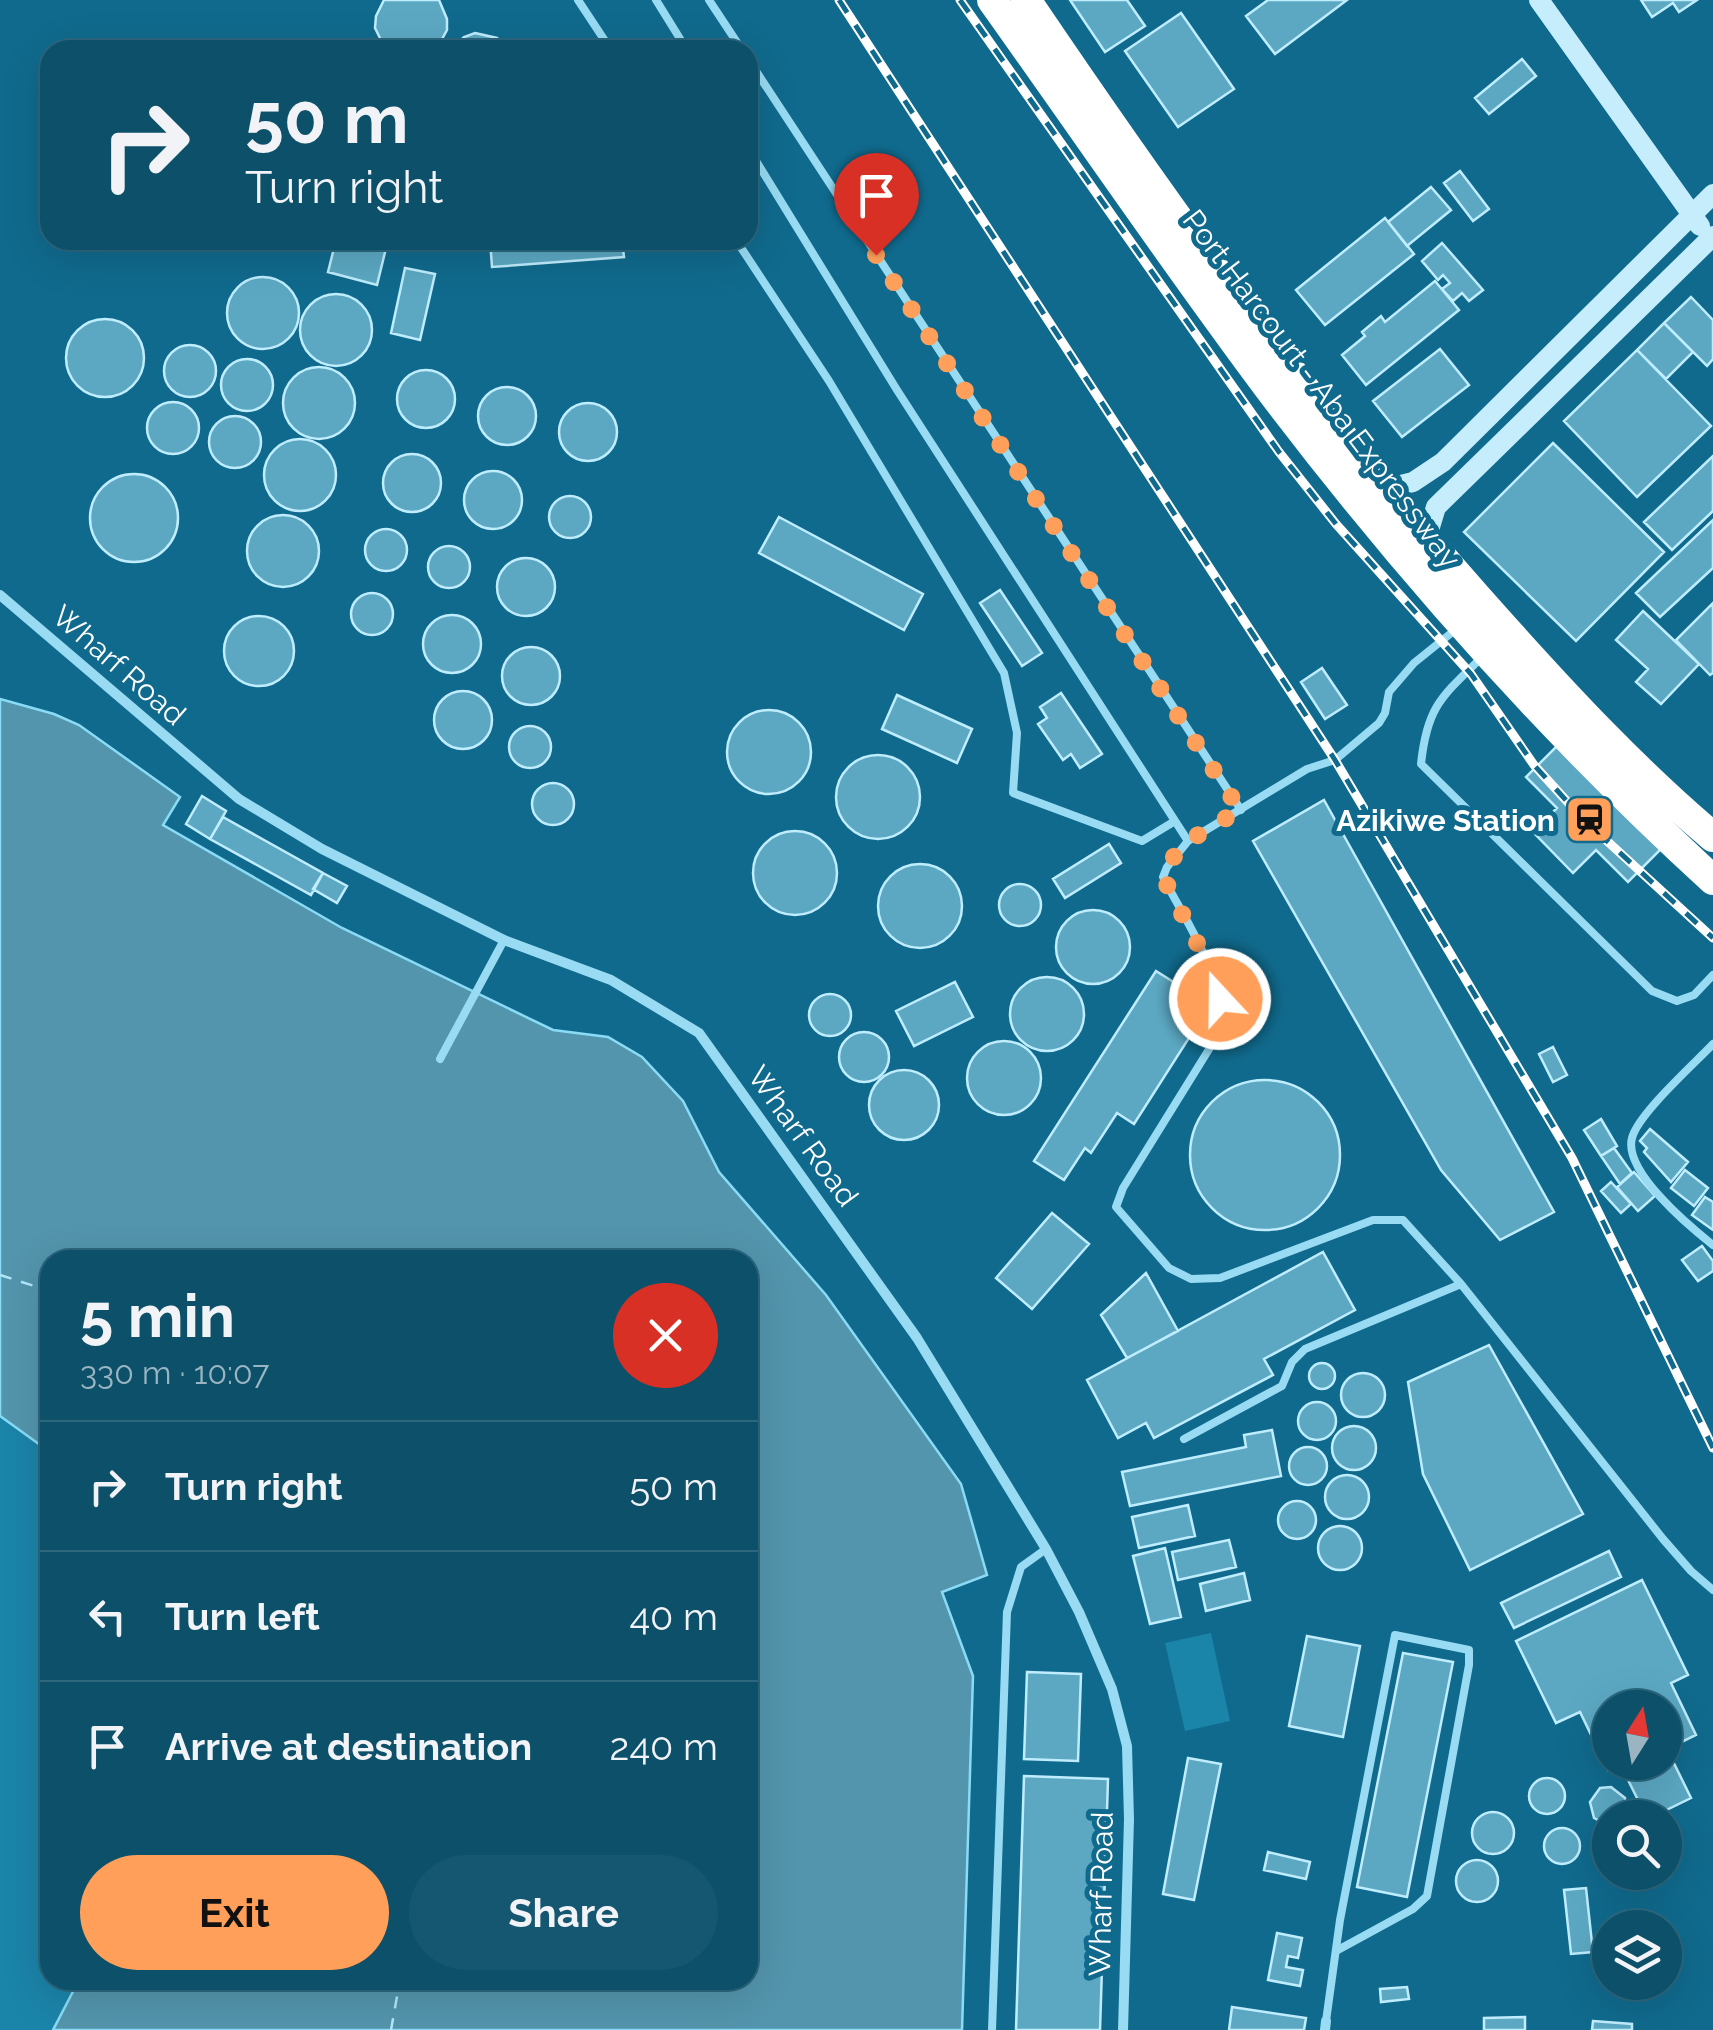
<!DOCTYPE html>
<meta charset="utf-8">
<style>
:root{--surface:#0c506a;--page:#155770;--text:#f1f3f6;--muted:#9ab5c1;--line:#2c677e;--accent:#ff9f59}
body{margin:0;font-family:Raleway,sans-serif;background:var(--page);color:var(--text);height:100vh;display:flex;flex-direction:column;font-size:38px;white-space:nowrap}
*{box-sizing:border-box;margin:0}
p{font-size:32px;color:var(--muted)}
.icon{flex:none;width:55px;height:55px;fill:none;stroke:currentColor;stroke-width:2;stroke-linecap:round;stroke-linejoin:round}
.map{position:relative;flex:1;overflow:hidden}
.panel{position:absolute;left:40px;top:1250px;width:718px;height:740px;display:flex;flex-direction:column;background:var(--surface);border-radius:30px;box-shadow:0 10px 40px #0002,0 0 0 2px var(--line)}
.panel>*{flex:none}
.banner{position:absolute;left:40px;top:40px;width:718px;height:210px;border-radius:30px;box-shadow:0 10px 40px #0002,0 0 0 2px var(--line);background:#0c506a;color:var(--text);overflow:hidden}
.needle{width:65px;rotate:11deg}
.tools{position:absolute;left:1592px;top:1690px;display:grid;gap:20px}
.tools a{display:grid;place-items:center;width:90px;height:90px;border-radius:50%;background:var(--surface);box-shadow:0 10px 40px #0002,0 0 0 2px var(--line);font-size:50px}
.pin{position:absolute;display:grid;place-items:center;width:85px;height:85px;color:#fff;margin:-102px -42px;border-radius:50% 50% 50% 0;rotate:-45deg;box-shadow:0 0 10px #0007}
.pin .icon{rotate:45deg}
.me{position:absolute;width:110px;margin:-55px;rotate:339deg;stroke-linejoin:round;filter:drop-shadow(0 0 8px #0008)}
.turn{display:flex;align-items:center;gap:35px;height:210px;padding:0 40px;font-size:45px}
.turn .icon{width:130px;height:130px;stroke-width:2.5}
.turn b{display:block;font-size:70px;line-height:85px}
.round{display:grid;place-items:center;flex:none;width:105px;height:105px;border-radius:52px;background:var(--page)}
.overview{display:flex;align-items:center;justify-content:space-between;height:170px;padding:0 40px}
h1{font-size:60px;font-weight:700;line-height:75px}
.action{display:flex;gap:20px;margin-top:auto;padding:20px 40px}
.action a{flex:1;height:115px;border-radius:60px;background:var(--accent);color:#111;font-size:40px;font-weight:700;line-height:115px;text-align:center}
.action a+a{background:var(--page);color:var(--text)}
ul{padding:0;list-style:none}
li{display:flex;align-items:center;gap:30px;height:130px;padding:0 40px;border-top:2px solid var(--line)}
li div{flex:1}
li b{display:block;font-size:38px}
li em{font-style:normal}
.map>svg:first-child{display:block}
.green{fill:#1b84a9}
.water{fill:#5395ad;stroke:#89dbf6;stroke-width:2.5}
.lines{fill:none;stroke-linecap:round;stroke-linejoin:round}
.ferry{stroke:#b1e7fa;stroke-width:2.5;stroke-dasharray:12 10;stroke-linecap:butt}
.building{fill:#5ca8c3;stroke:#bfedfd;stroke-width:2.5;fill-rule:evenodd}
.lane{stroke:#98dbf2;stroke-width:8}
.street{stroke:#98dbf2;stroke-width:10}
.secondary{stroke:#c6edfc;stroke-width:20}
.highway{stroke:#fff;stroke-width:30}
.rail-casing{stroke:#fff;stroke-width:9}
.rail{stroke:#106a8d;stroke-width:5;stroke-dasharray:15;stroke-linecap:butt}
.route{stroke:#ff9f59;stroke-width:18;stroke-dasharray:0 32.4}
.labels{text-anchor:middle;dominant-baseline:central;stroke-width:10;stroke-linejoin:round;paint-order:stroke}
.street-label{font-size:30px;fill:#fff;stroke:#106a8d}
.poi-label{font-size:30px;font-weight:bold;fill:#fff;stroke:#106a8d;text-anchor:end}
</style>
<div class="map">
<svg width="1713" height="2030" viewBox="0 0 1713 2030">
<rect width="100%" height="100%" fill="#106a8d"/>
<path class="green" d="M0,1416l50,36v528h29l-26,50h-53z
M1211,1633l19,88 -45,10 -20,-88z"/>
<path class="water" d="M0,699l54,15 25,11 101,72 -17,28 179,103 211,102 55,7 34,20 41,44 36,71 107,123 135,189 26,91 -45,17 31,84 -11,354h-909l26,-50h669v-720h-698v192l-50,-36z"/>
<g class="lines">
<path class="ferry" d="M0,1275l50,16
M391,2030l9,-50"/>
</g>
<path class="building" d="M384,0h55l8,19v11l-11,20 -51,-2 -10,-20 1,-12z
M1070,0h57l18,26 -40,26z
M1268,0h79l-72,54 -29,-38z
M1641,0h56l-18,12 -6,-9 -21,14z
M1181,13l53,76 -56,38 -53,-76z
M475,33l22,5 13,12h-61l15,-13z
M1522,59l14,17 -47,38 -14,-16z
M1460,171l29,38 -16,12 -29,-38z
M1431,187l20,23 -44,36 -19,-24z
M1385,218l29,36 -89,71 -29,-35z
M336,240h52l-11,45 -49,-13z
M490,240h132l2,17 -132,10z
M1442,243l41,47 -14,11 -7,-8 -9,8 -11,-12 8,-6 -7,-8 -5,5 -16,-19z
M405,268l30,6 -15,66 -29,-7z
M227 313a36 36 0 1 1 72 0a36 36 0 1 1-72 0Z
M1435,281l24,29 -93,75 -24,-30 23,-19 -3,-4 19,-16 4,6z
M300 330a36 36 0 1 1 72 0a36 36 0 1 1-72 0Z
M1691,297l22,23v39l-6,7 -43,-43z
M66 358a39 39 0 1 1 78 0a39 39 0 1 1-78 0Z
M1664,323l29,29 -27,27 -29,-29z
M164 371a26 26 0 1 1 52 0a26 26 0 1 1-52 0Z
M1440,349l29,36 -67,52 -29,-36z
M1637,350l74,76 -74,71 -73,-76z
M221 385a26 26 0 1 1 52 0a26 26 0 1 1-52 0Z
M283 403a36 36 0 1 1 72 0a36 36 0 1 1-72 0Z
M397 399a29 29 0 1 1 58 0a29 29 0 1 1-58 0Z
M478 416a29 29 0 1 1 58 0a29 29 0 1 1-58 0Z
M147 428a26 26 0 1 1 52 0a26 26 0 1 1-52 0Z
M559 432a29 29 0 1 1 58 0a29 29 0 1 1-58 0Z
M209 442a26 26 0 1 1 52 0a26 26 0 1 1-52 0Z
M264 475a36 36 0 1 1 72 0a36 36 0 1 1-72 0Z
M1553,443l111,109 -88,89 -112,-109z
M383 483a29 29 0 1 1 58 0a29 29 0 1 1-58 0Z
M1713,456v55l-41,39 -28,-28z
M464 500a29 29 0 1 1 58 0a29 29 0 1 1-58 0Z
M90 518a44 44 0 1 1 88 0a44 44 0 1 1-88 0Z
M549 517a21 21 0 1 1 42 0a21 21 0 1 1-42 0Z
M247 551a36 36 0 1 1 72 0a36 36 0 1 1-72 0Z
M779,517l144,77 -19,36 -145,-77z
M1713,520v48l-53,49 -24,-24z
M365 550a21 21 0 1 1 42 0a21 21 0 1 1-42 0Z
M428 567a21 21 0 1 1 42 0a21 21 0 1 1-42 0Z
M497 587a29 29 0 1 1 58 0a29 29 0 1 1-58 0Z
M1000,590l42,63 -20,13 -42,-63z
M351 614a21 21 0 1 1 42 0a21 21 0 1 1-42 0Z
M1713,603v70l-3,2 -34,-35z
M1643,611l56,53 -38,40 -25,-22 12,-13 -32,-29z
M423 644a29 29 0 1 1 58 0a29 29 0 1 1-58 0Z
M224 651a35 35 0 1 1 70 0a35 35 0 1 1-70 0Z
M502 676a29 29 0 1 1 58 0a29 29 0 1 1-58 0Z
M1322,668l25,37 -22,14 -24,-37z
M434 720a29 29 0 1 1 58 0a29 29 0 1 1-58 0Z
M1061,693l41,61 -22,14 -9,-14 -8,6 -25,-36 9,-6 -7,-11z
M897,695l75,34 -15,34 -75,-34z
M727 752a42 42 0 1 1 84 0a42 42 0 1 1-84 0Z
M509 747a21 21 0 1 1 42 0a21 21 0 1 1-42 0Z
M1559,744l103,104 -34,34 -32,-32 -23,23 -40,-41 24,-24 -31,-31z
M836 797a42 42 0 1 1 84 0a42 42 0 1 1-84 0Z
M532 804a21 21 0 1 1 42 0a21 21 0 1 1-42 0Z
M202,796l24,15 -16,28 -24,-15z
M1324,800l230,412 -54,28 -59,-70 -188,-329z
M223,817l100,56 -12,22 -101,-56z
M753 873a42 42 0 1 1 84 0a42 42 0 1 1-84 0Z
M1109,844l12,19 -56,35 -12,-19z
M878 906a42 42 0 1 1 84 0a42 42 0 1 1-84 0Z
M323,873l24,13 -10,17 -24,-14z
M999 905a21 21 0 1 1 42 0a21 21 0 1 1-42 0Z
M1056 947a37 37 0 1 1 74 0a37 37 0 1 1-74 0Z
M1156,971l54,34 -76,119 -17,-11 -26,40 -6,-5 -21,32 -30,-19z
M1010 1014a37 37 0 1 1 74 0a37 37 0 1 1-74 0Z
M955,982l18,35 -59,29 -18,-35z
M809 1015a21 21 0 1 1 42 0a21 21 0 1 1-42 0Z
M839 1057a25 25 0 1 1 50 0a25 25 0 1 1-50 0Z
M967 1078a37 37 0 1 1 74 0a37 37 0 1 1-74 0Z
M1553,1047l14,28 -14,7 -14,-28z
M869 1105a35 35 0 1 1 70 0a35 35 0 1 1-70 0Z
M1190 1155a75 75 0 1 1 150 0a75 75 0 1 1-150 0Z
M1601,1119l16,27 -16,10 -17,-26z
M1650,1129l38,33 -17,20 -27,-30 3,-4 -7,-7z
M1614,1148l18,25 -12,11 -19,-28z
M1685,1170l23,18 -14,18 -23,-18z
M1634,1172l21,24 -17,15 -21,-24z
M1611,1182l20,22 -10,9 -20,-22z
M1705,1197l8,5v28l-21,-15z
M1052,1213l37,31 -57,65 -36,-31z
M1702,1246l11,15v10l-15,10 -16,-21z
M1323,1252l32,58 -91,49 9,16 -119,63 -8,-15 -28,15 -31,-58z
M1146,1273l32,58 -51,27 -26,-43z
M1489,1345l94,169 -113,56 -47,-96 -15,-92z
M1309 1376a13 13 0 1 1 26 0a13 13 0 1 1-26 0Z
M1341 1395a22 22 0 1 1 44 0a22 22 0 1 1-44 0Z
M1298 1421a19 19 0 1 1 38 0a19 19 0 1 1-38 0Z
M1332 1448a22 22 0 1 1 44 0a22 22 0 1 1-44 0Z
M1272,1430l9,46 -151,30 -8,-34 124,-25 -2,-12z
M1289 1466a19 19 0 1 1 38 0a19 19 0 1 1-38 0Z
M1325 1497a22 22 0 1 1 44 0a22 22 0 1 1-44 0Z
M1278 1520a19 19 0 1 1 38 0a19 19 0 1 1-38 0Z
M1188,1505l7,31 -56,12 -7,-31z
M1318 1548a22 22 0 1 1 44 0a22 22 0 1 1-44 0Z
M1229,1540l7,27 -58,13 -6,-28z
M1165,1548l16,69 -31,7 -17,-68z
M1609,1551l12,26 -107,51 -13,-25z
M1244,1573l6,27 -44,11 -6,-27z
M1642,1580l46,95 -17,8 25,52 -29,14 24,49 -41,20h-3l-27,-54 -12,6 -28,-58 -24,11 -40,-82zM1610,1708h55v54h-55z
M1307,1636l53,10 -17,91 -54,-11z
M1403,1653l50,9 -46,235 -50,-10z
M1027,1672l54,2 -3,87 -54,-2z
M1188,1758l33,6 -27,136 -31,-6z
M1024,1776l84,3 -8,251h-84z
M1529 1796a18 18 0 1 1 36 0a18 18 0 1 1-36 0Z
M1611,1787l14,11 1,11 -5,9h-11v5h-6l-10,-5 -4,-16 10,-14z
M1472 1833a21 21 0 1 1 42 0a21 21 0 1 1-42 0Z
M1544 1846a18 18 0 1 1 36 0a18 18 0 1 1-36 0Z
M1268,1852l42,10 -4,17 -42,-9z
M1456 1881a21 21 0 1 1 42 0a21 21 0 1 1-42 0Z
M1586,1888l7,64 -22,2 -7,-64z
M1277,1933l25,5 -4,20 -10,-2 -2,11 17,3 -3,16 -32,-6z
M1407,1987l2,12 -28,3 -1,-13z
M1232,2007l74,11 -2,12h-75z
M1525,2017v13h-41v-12z
M1593,2021l39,3v6h-40z"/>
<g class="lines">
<path class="lane" d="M578,0l33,50
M656,0l31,50
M709,0l33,50
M748,59l493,751
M748,148l149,242 291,451
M736,240l93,141 175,292 13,60 -4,60 129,48 33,-20
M1455,630l-41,33 -25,29 -4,21 -6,10 -44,37 -28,9 -119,72 -21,26 -4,10c25,49 67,104 53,161l-93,150 -7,19 53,61 22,11 29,-1 153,-58h30l58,64 202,255 28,32 22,19
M1481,658c-40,39 -54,49 -60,106l231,227 25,10 17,-6 19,-20
M1713,1044c-19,20 -75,70 -81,94 -9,33 57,88 81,107
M440,1059l64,-119
M1184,1439l98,-53 10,-24 13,-13 156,-65
M1326,2021l14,-101 55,-285 74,15v15l-42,231 -14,13 -77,42
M992,2030l15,-418 14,-45 25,-18"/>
<path class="street" d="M0,595l239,204 83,50 182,91 107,40 88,53 218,305 129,211 33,63 33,77 15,57 2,73 -6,211
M1325,2030l1,-9"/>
<path class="secondary" d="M1539,0l161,226
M1385,489l28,-7 30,-20 270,-268
M1426,540l10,-33 277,-271"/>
<path class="highway" d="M992,0c92,129 181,260 276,387 133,176 282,344 445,493
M1026,0c146,216 298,428 473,622 68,76 136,149 214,215"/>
<defs>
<path id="rail" d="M839,0l496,760 237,398 141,290
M960,0l319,452 57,72 135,150 63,91 49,54 130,119"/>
</defs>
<use href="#rail" class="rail-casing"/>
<use href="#rail" class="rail"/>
</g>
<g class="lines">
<path class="route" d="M876,255l364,555c-28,17 -66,33 -77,67l47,91 10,31"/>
</g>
<defs>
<symbol id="station-square" viewBox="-11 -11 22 22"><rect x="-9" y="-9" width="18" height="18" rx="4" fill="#ff9f59" stroke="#106a8d"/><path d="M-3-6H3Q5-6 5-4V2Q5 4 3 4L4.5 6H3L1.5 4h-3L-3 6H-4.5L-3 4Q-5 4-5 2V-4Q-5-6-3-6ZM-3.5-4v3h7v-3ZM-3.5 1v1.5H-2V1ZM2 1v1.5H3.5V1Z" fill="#111"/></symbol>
</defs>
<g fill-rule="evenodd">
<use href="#station-square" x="1562" y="792" width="55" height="55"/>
</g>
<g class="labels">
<g class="street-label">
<text transform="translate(1322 389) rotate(53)">Port Harcourt - Aba Expressway</text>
<text transform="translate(119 665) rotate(41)">Wharf Road</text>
<text transform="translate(803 1136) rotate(54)">Wharf Road</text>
<text transform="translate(1101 1894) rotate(-89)">Wharf Road</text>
</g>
<g class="poi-label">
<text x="1555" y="820">Azikiwe Station</text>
</g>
</g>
</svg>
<div class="tools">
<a><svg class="needle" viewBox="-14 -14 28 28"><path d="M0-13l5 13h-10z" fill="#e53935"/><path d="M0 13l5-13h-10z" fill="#9ab5c1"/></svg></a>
<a><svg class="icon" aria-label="search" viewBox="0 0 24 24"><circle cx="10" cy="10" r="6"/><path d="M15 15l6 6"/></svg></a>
<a><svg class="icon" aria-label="layers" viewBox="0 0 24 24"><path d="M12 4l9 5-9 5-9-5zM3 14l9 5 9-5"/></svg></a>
</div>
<div class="pin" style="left:876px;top:255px;background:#d93025"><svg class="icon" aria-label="arrive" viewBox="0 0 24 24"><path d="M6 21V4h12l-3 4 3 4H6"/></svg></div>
<svg class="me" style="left:1220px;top:999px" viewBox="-20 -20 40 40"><circle r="17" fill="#ff9f59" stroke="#fff" stroke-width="3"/><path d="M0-11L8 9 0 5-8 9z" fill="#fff"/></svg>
<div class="banner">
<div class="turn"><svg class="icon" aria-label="right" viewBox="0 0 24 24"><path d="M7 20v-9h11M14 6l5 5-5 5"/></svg><div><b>50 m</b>Turn right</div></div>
</div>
<section class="panel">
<div class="overview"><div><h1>5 min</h1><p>330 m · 10:07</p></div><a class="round" style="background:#d93025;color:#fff"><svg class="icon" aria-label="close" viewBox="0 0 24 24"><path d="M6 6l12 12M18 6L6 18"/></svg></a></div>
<ul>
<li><svg class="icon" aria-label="right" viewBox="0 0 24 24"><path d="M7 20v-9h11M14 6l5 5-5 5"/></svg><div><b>Turn right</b></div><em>50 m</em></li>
<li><svg class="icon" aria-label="left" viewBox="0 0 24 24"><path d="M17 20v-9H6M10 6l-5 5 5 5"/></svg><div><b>Turn left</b></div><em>40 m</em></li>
<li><svg class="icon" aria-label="arrive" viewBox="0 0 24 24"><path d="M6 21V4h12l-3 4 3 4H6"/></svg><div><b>Arrive at destination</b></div><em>240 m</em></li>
</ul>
<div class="action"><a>Exit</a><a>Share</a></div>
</section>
</div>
